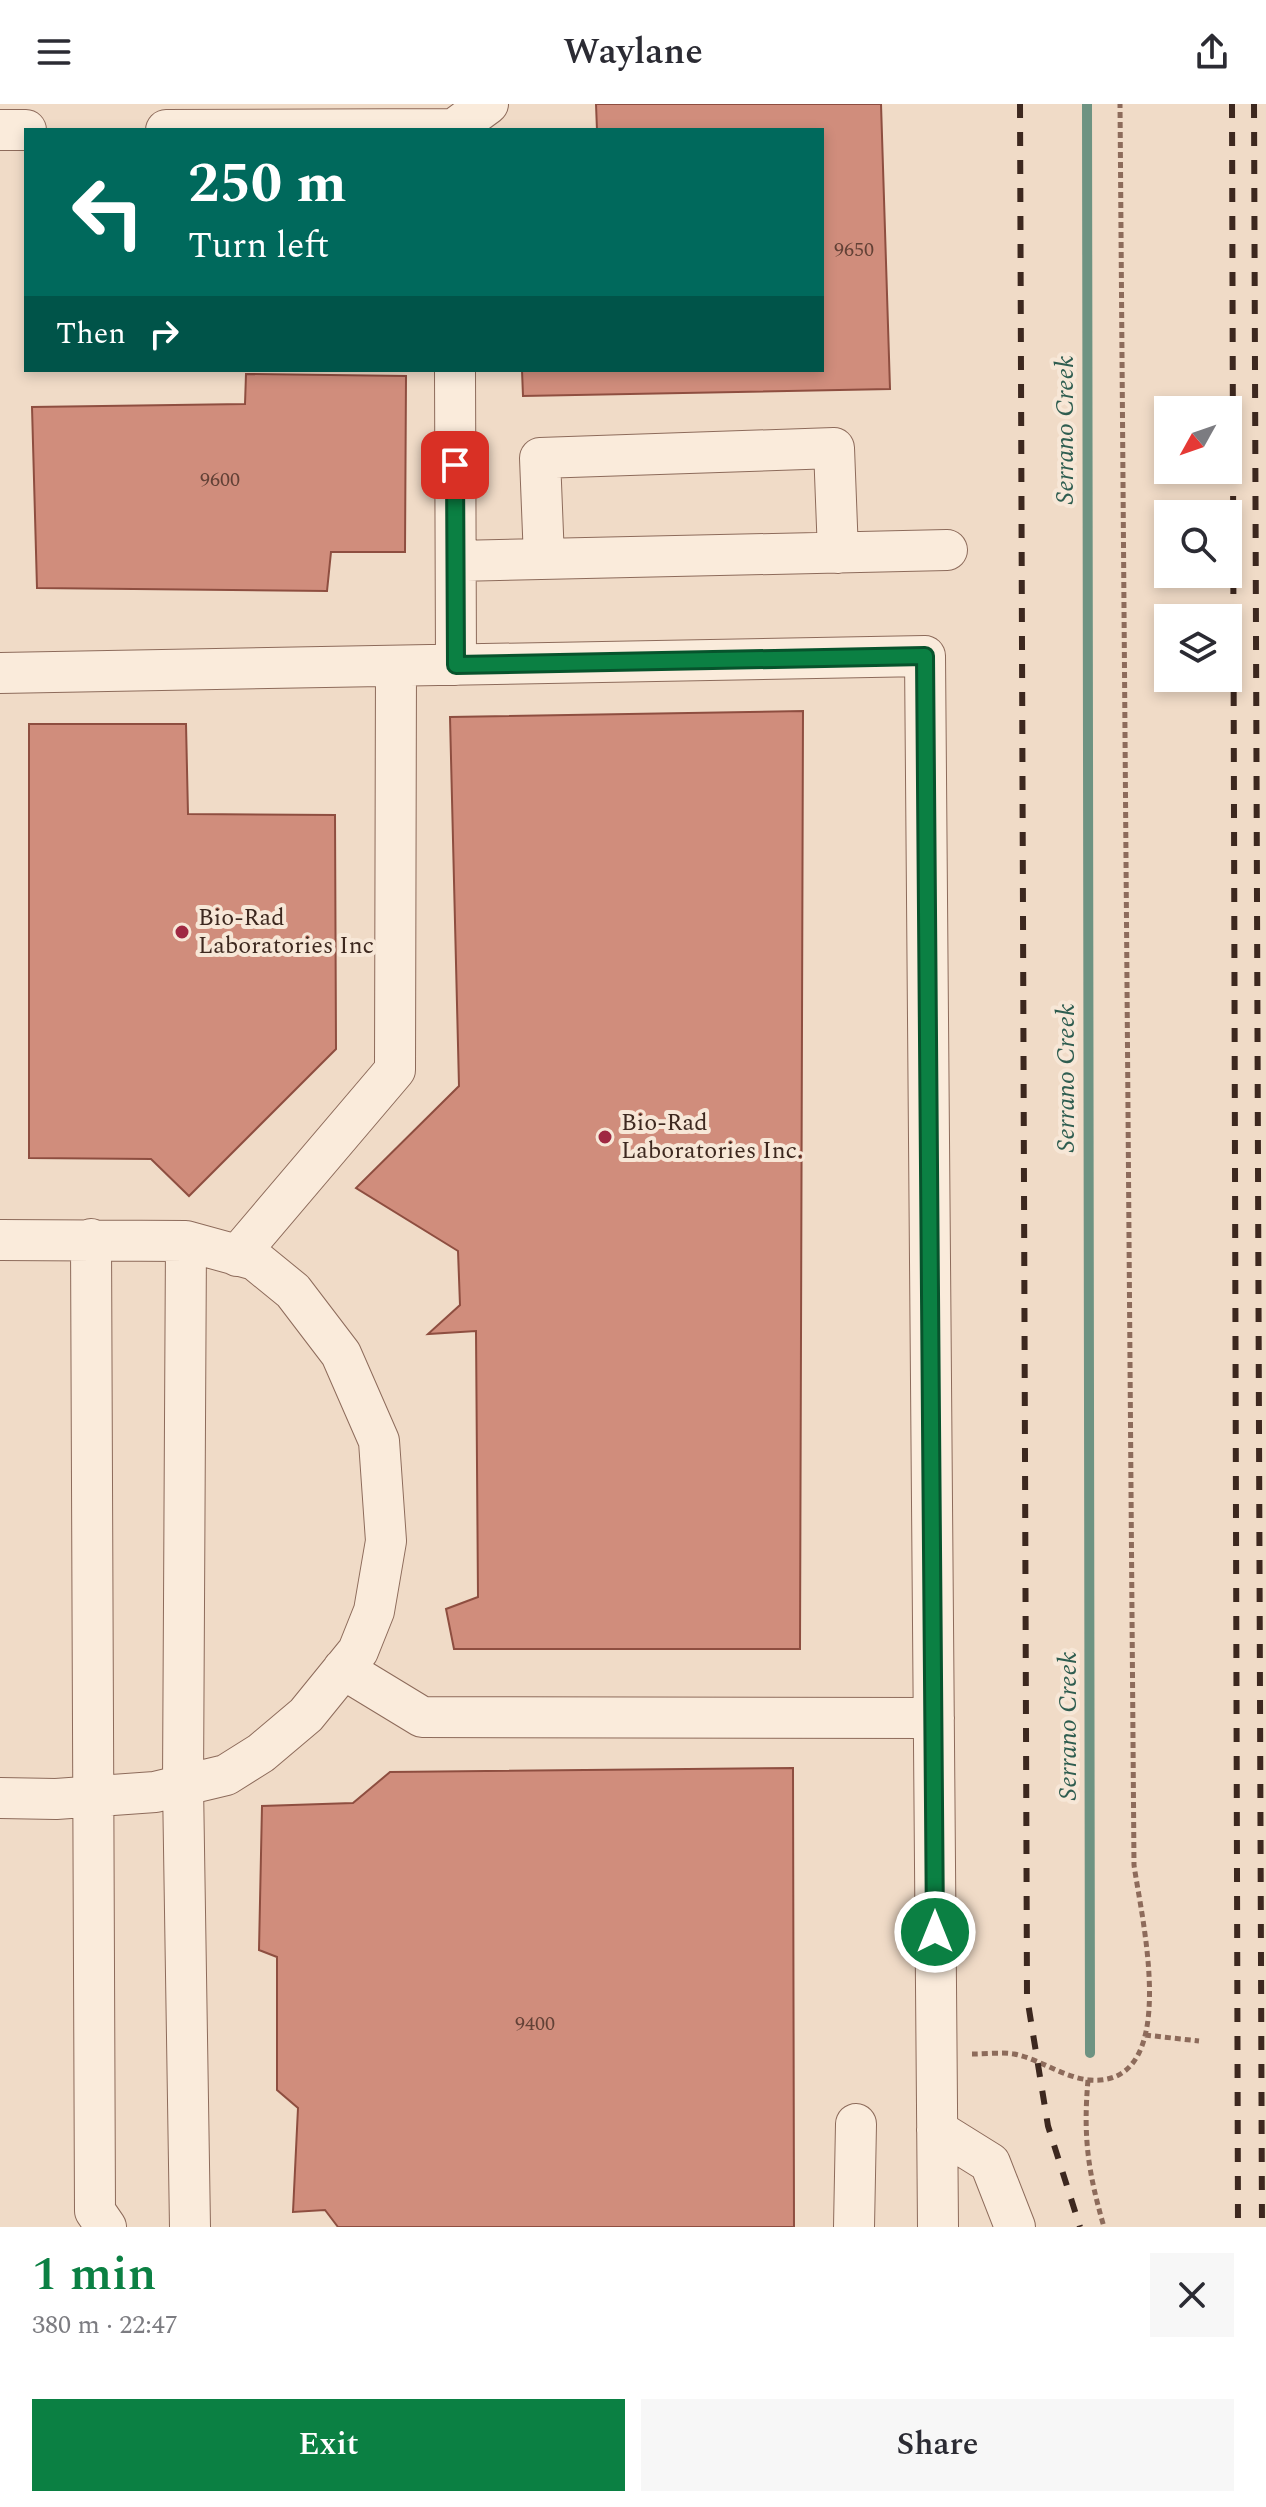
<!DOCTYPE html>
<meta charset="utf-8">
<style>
:root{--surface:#fff;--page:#f7f7f7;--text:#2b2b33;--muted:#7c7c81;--accent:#0b8043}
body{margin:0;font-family:Spectral,serif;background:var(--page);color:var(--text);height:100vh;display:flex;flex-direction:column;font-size:30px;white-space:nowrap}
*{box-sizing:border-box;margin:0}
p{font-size:26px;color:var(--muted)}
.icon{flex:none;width:44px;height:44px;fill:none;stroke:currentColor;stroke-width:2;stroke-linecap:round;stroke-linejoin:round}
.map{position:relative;height:2123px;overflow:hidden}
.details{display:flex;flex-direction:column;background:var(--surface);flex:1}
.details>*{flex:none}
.top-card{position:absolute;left:24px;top:24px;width:800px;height:244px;border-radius:0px;box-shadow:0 4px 12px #0003;background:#00695c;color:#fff;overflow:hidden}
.needle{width:52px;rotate:230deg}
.buttons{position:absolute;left:1154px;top:292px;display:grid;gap:16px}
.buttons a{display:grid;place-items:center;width:88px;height:88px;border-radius:0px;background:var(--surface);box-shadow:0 4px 12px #0003;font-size:40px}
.pin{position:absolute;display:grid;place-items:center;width:68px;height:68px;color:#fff;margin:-34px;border-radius:16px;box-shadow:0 4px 12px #0006}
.me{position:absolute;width:88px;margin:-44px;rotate:0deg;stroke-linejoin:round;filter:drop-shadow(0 0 6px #0008)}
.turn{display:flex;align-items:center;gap:28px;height:168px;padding:0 32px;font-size:36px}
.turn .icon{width:104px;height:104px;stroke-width:2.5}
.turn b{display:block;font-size:56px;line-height:68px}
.then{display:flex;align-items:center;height:76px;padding:0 32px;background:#0003;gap:16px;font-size:30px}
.round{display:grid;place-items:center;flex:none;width:84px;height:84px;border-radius:0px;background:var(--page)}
.overview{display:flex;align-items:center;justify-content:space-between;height:136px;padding:0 32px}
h1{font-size:48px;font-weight:600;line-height:60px;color:var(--accent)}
.primary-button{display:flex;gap:16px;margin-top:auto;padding:16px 32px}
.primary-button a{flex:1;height:92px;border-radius:0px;background:var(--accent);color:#fff;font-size:32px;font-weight:600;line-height:92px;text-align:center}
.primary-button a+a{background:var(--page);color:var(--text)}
header{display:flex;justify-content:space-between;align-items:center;height:104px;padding:0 32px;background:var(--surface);font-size:36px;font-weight:600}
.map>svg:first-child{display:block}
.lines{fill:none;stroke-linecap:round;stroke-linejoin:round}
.stream{stroke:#6e9382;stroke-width:10}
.building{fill:#d08d7c;stroke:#8e4e40;stroke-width:2}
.minor-casing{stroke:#8d6b5b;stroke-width:42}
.path{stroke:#8d6b5b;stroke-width:5;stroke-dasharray:6 4;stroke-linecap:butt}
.minor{stroke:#faebdb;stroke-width:40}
.rail{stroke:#3d281f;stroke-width:6;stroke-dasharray:14 14;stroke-linecap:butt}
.route-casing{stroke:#07532c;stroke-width:20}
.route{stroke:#0b8043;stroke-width:14}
.poi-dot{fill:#9f2842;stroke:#f7e7d7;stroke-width:3}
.labels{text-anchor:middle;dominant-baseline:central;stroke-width:8;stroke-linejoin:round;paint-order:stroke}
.number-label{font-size:20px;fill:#624136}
.poi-label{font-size:24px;fill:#3d281f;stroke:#f7e7d7;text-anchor:start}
.water-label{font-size:26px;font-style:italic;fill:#2e5d50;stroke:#f7e7d7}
</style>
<header><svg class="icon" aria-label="menu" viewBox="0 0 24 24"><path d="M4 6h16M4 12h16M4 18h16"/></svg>Waylane<svg class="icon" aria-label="share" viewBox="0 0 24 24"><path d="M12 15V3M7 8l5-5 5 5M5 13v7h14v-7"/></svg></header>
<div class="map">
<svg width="1266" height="2123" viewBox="0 0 1266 2123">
<rect width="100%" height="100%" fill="#f0dbc7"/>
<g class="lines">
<path class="stream" d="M1087,0l3,1949"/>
</g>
<path class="building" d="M596,0h285l9,285 -367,7 -1,-26h300v-240h-225z
M246,270l160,2 -1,176h-74l-4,39 -290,-3 -5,-181 213,-3z
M803,607l-3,938h-346l-8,-40 32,-12 -2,-266 -48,3 32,-29 -2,-54 -102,-63 103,-102 -9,-369z
M29,620h157l2,90 147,1 1,234 -147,147 -38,-37 -122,-1z
M793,1664l1,459h-456l-13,-17 -32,2 5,-104 -21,-18v-133l-18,-7 3,-144 91,-3 37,-31z"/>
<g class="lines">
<defs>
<path id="minor" d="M0,26h26
M166,26l288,-1 34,-25
M455,266l1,295
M544,455l-4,-101 294,-10 4,105
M456,457l491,-11
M0,569l925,-17 13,1571
M91,1135l4,972 11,16
M0,1136l186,1 69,19 38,31 48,63 38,87 7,100 -12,70 -16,40 -52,64 -45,38 -35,22 -71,17 -99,7 -56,-1
M186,1137l-3,544 7,442
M237,1152l158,-186 1,-404
M343,1565l79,48 512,1
M937,2026l53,33 25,64
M854,2123l2,-103"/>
</defs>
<use href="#minor" class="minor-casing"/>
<path class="path" d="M1145,1931l54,6
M972,1950c13,0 29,-2 42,0 26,5 50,24 76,26 93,7 51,-164 44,-215l-14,-1761
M1088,1976c-5,57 0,92 16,147"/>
<use href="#minor" class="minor"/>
<path class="rail" d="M1020,0l7,1893 21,129 32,101
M1232,0l6,2123
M1254,0l8,2123"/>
</g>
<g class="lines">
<defs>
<path id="route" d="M455,361l1,200 469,-9 10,1276"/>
</defs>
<use href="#route" class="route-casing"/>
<use href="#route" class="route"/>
</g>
<g class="poi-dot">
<circle cx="182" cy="828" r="8"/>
<circle cx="605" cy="1033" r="8"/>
</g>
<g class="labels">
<g class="number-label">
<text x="854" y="146">9650</text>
<text x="220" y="376">9600</text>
<text x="535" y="1920">9400</text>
</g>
<g class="poi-label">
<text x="198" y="814">Bio-Rad<tspan x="198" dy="28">Laboratories Inc</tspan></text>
<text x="621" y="1019">Bio-Rad<tspan x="621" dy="28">Laboratories Inc.</tspan></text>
</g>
<g class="water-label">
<text transform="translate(1065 326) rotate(-90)">Serrano Creek</text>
<text transform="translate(1066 974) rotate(-90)">Serrano Creek</text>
<text transform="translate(1068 1622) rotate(-90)">Serrano Creek</text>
</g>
</g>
</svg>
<div class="buttons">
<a><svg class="needle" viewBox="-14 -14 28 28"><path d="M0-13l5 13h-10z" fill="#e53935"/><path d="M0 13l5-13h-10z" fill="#7c7c81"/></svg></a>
<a><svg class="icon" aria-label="search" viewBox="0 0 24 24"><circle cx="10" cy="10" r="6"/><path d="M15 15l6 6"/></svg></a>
<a><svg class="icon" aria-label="layers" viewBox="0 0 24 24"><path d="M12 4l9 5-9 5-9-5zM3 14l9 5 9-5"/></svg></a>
</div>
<div class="pin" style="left:455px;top:361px;background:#d93025"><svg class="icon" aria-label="arrive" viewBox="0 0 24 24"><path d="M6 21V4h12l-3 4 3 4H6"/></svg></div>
<svg class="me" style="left:935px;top:1828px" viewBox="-20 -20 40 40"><circle r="17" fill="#0b8043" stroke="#fff" stroke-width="3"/><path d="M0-11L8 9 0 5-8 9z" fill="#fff"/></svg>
<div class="top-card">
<div class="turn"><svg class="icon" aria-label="left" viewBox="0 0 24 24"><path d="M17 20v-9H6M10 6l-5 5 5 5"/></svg><div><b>250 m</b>Turn left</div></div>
<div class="then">Then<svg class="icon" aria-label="right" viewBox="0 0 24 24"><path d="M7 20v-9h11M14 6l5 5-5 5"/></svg></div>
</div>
</div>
<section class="details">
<div class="overview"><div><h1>1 min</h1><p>380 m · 22:47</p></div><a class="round"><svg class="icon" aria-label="close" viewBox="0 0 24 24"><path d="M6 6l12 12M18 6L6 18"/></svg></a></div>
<div class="primary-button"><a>Exit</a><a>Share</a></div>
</section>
